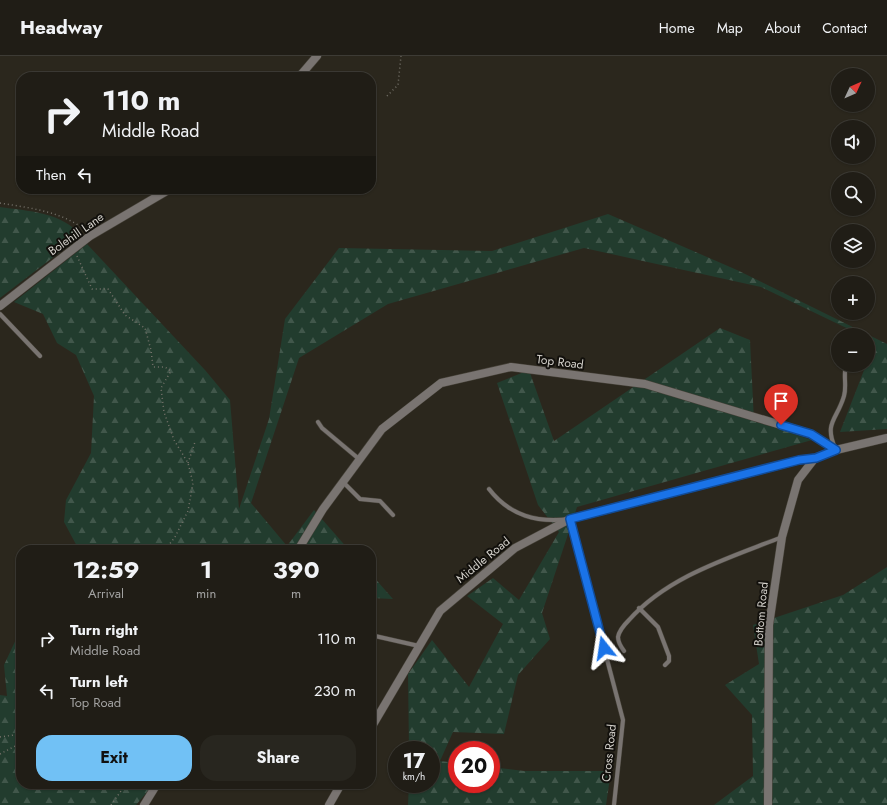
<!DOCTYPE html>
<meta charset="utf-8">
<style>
:root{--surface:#201d16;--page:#28261f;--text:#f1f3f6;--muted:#a2a2a1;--line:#3d3b35;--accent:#71c1f5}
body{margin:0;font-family:Jost,sans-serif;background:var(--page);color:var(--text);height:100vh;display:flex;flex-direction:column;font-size:15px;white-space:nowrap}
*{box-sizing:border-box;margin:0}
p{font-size:13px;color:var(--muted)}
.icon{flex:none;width:22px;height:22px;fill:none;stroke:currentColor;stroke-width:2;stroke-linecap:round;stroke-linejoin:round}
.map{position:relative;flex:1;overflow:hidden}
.details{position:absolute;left:16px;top:489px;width:360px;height:244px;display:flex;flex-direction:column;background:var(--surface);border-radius:16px;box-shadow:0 1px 3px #0004,0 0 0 1px var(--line)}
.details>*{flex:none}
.top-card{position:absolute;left:16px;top:16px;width:360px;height:122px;border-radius:16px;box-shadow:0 1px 3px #0004,0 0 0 1px var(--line);background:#201d16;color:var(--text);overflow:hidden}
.needle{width:26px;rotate:46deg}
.controls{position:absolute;left:831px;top:12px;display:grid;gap:8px}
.controls a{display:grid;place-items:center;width:44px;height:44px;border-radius:50%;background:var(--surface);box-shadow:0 1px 3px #0004,0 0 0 1px var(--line);font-size:20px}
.speed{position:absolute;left:388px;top:685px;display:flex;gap:8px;font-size:20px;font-weight:700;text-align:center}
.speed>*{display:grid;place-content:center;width:52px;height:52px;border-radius:50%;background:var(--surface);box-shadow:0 1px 3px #0004,0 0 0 1px var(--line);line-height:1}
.speed small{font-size:10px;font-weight:400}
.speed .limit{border:6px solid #d22;background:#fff;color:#111}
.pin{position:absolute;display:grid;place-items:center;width:34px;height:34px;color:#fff;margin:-41px -17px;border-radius:50% 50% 50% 0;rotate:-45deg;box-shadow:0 0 4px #0007}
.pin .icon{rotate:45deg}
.me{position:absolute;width:44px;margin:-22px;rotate:345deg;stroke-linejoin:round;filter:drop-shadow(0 0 3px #0008)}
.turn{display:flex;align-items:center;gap:14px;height:84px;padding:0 20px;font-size:18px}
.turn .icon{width:52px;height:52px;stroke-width:2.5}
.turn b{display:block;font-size:28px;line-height:34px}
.then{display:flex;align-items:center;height:38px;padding:0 20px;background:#0003;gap:8px;font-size:15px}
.eta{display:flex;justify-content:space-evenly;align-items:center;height:68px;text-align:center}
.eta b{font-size:24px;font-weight:700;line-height:28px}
.cta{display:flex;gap:8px;margin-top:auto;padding:8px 20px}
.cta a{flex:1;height:46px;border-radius:16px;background:var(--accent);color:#111;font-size:16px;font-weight:700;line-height:46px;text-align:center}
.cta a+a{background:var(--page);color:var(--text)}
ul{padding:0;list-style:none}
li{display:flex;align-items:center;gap:12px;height:52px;padding:0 20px}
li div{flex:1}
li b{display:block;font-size:15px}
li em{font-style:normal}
header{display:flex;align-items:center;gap:24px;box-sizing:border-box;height:56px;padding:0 20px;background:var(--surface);border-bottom:1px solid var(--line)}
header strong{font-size:19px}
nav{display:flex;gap:22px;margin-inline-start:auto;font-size:14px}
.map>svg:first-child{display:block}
.forest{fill:url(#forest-firs)}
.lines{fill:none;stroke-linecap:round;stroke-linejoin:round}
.lane-casing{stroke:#464239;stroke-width:5}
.street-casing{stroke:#464239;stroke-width:9}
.path{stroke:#75726a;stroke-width:1.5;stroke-dasharray:1 3;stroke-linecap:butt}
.lane{stroke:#797471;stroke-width:4}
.street{stroke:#797471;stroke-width:8}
.route-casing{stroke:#114b97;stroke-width:10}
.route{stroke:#1a73e8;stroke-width:7}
.labels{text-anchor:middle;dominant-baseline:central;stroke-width:4;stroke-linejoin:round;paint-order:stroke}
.street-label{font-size:12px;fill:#d4d1cb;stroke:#12100c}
</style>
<header>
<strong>Headway</strong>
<nav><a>Home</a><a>Map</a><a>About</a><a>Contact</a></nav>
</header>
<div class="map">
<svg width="887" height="749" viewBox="0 0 887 749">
<defs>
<pattern id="forest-firs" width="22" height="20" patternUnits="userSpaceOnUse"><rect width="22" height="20" fill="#223c2e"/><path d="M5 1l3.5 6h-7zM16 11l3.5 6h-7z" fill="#41574b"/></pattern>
</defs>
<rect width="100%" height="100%" fill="#2b271d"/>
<path class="forest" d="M0,151c27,4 63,5 81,29l-81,62z
M608,158l129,56 150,74v85l-47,3 26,-67h2v-5l7,-18 -7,-3v-4h-7l-100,-48 -177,-39 -196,56 -89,54 -48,145 36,43 27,-36 35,40h-270l-15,-28 2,-22 25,-47 3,-57 -18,-41 -19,-12 -14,-29 -29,-12 73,-58 118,126 25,30 9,109 30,-90 16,-100 54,-71 153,3z
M720,272l30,12 4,81 58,19 -235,67 -35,106 8,26 -32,36 -14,59 -51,-2 -13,29 17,2v21h34v-17l33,4h87l-5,34h-198l1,-21h22v-34h-22l-1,-76 24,-34 37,47 34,-63 -36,-28 26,-18 26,22 40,-68 -21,-27 -41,-122 32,-13 25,71z
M887,511v238h-173l39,-29 -1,-61 -27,-30 34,-21 -6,-39 90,-30z
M371,518l22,25 -22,-1z
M21,561v167h133l-18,21h-136v-110l7,1 -3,-31 15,-32 -1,-15z"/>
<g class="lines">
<defs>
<path id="lane" d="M0,258l40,42
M318,366l4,6 37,31
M835,392c-11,-26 2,-28 9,-52 3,-10 -1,-21 2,-31
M343,426l17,17 20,2 13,14
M489,433c21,27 48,34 81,30l53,201 -9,85
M639,552l19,19 11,29v5l-4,4
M375,580l44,10
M624,595c-3,-4 -6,-8 -6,-14 1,-6 7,-13 11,-17 39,-44 100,-62 153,-83"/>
<path id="street" d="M299,21l18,-21
M0,250l90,-70 80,-47
M298,494l25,-41 59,-80 59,-46 70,-16 134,17 166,50 25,16
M371,672l69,-117 75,-63 55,-29 229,-59 16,-2 21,-8 51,-12
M144,749l13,-21
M329,749l12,-21
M768,749l1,-180 13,-88 16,-57 17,-22"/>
</defs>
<use href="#lane" class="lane-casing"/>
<use href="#street" class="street-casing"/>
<path class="path" d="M387,40l11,-11 3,-29
M0,147c29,5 61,8 85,27
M77,200l15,33h16l17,26 20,13 6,22 2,17h12l6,4 -10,17 3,24 10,28 14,23 5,20 -5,28 -13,26 -10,13
M188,407l7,-21
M0,681l21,-3
M0,698l21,-11
M111,749l15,-21"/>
<use href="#lane" class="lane"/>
<use href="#street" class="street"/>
</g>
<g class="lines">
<defs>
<path id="route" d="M604,592l-34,-129 229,-59 17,-2 20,-8 -25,-16 -30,-9"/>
</defs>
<use href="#route" class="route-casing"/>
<use href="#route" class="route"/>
</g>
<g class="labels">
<g class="street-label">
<text transform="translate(76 178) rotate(-35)">Bolehill Lane</text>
<text transform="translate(560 306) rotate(7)">Top Road</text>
<text transform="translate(483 504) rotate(-39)">Middle Road</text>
<text transform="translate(761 558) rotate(-85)">Bottom Road</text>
<text transform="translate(609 697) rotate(-84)">Cross Road</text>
</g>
</g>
</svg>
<div class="controls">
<a><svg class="needle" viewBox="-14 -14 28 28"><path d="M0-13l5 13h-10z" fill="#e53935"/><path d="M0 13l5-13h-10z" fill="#a2a2a1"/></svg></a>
<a><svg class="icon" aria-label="sound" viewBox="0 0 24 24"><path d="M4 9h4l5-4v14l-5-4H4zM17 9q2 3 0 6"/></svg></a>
<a><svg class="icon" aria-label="search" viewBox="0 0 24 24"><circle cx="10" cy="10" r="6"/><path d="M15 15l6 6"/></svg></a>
<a><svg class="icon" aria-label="layers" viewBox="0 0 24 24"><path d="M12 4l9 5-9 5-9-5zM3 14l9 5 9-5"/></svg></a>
<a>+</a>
<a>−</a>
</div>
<div class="speed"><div>17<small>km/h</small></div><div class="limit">20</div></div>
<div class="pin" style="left:781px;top:369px;background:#d93025"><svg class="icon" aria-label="arrive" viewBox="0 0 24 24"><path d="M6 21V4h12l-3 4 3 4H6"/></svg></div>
<svg class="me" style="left:604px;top:592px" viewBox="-20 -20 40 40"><path d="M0-17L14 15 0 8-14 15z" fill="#1a73e8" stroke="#fff" stroke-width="4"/></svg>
<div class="top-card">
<div class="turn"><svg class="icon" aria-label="right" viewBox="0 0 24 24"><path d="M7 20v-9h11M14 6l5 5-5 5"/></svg><div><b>110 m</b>Middle Road</div></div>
<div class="then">Then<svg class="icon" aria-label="left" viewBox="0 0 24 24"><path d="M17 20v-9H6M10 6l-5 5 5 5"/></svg></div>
</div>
<section class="details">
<div class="eta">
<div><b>12:59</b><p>Arrival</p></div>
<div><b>1</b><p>min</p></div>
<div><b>390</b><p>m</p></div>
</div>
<ul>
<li><svg class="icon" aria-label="right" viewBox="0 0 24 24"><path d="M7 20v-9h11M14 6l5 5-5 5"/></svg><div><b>Turn right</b><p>Middle Road</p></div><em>110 m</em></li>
<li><svg class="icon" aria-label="left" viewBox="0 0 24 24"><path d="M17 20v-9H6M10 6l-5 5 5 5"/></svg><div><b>Turn left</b><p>Top Road</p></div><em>230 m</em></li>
</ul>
<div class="cta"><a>Exit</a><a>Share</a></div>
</section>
</div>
